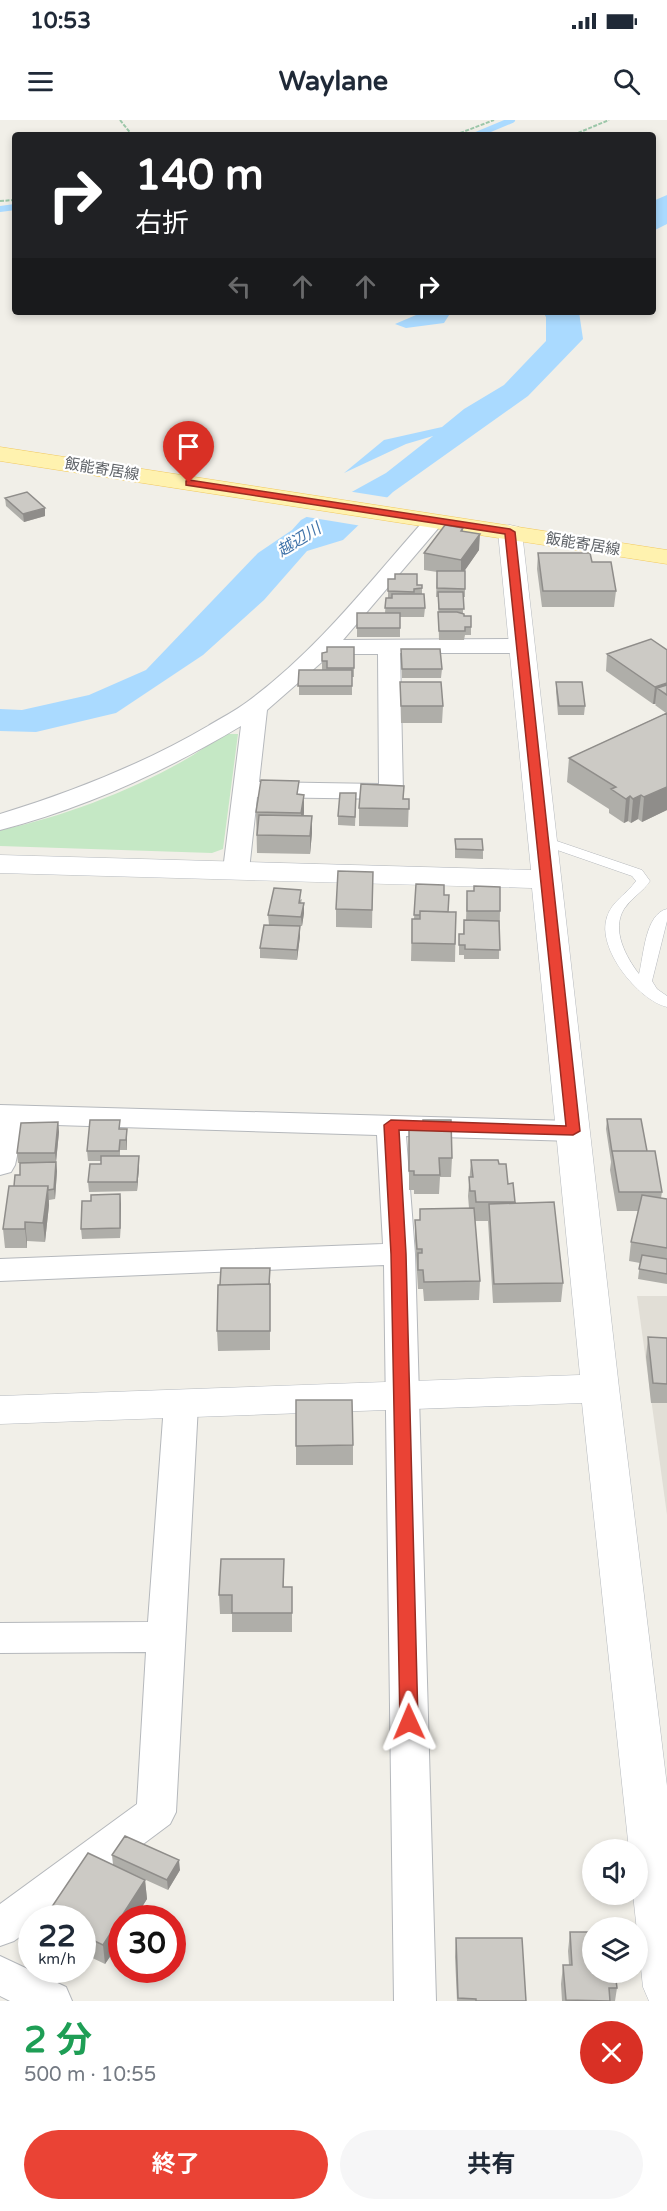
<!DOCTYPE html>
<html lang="ja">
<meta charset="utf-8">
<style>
:root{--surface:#fff;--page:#f6f6f7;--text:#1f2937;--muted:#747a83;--accent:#ea4335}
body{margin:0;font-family:"Varela Round","Noto Sans JP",sans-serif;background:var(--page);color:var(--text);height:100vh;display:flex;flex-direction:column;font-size:22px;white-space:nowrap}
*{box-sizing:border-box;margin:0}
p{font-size:20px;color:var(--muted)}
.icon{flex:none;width:33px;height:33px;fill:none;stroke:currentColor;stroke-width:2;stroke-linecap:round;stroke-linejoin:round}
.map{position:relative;height:1881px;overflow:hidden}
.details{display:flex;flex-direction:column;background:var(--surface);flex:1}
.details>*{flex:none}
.banner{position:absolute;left:12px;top:12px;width:644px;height:183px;border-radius:6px;box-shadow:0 3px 9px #0003;background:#202124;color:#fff;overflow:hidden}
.buttons{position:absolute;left:582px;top:1719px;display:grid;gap:12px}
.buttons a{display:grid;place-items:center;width:66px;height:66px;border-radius:50%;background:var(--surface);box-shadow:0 3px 9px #0003;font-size:30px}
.speed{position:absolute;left:18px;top:1785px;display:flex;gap:12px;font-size:30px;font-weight:700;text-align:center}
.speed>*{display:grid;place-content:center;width:78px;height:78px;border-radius:50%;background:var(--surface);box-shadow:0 3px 9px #0003;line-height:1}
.speed small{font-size:15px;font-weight:400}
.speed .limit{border:9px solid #d22;background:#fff;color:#111}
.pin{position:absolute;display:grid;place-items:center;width:51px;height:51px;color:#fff;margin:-62px -26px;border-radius:50% 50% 50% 0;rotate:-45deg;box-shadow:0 0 6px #0007}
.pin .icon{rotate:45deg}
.me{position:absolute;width:66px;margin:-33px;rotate:359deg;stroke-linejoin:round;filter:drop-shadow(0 0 4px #0008)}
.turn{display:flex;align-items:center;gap:21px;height:126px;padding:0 24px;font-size:27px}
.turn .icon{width:78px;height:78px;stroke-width:2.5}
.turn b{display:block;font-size:42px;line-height:51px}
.lanes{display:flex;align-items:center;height:57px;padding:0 24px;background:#0003;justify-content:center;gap:30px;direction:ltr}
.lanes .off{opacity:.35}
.round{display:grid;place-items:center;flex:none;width:63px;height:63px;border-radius:32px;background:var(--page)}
.headline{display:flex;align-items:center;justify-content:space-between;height:102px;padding:0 24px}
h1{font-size:36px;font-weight:700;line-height:45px;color:#1e9e55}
.cta{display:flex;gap:12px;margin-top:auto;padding:12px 24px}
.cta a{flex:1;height:69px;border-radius:36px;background:var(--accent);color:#fff;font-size:24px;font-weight:700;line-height:69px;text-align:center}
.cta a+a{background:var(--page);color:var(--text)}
.status{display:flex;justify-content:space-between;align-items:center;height:42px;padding:0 30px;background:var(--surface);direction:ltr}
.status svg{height:16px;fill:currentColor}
header{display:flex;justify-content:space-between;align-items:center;height:78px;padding:0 24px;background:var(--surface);font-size:27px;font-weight:700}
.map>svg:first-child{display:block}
.education{fill:#e1ded6}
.green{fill:#c5e8c5}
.water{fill:#aadaff}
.pier{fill:#f1efe8}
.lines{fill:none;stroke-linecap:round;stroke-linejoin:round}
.stream{stroke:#aadaff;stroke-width:6}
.lane-casing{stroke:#b5b8bc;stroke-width:1}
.street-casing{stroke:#b5b8bc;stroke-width:2}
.secondary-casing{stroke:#b6babf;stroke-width:1}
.primary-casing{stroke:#f2c960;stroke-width:1}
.path{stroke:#9cc7a9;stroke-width:2;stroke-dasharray:4 1.5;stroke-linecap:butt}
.lane{fill:#fff;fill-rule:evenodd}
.street{fill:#fff;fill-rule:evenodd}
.secondary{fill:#fff;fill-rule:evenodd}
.primary{fill:#fff2af;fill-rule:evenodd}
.wall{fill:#afaea9}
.shaded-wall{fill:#8f8d8a}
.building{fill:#cccac5;stroke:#8f8d8a;stroke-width:1.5}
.route{fill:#ea4335;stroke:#982c22;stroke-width:1.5}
.labels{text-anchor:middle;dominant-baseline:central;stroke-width:4.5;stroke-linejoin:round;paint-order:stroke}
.far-street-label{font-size:15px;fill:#5f6368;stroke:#fff}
.far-water-label{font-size:16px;font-style:italic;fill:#4174aa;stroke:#fff}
</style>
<div class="status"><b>10:53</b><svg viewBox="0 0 49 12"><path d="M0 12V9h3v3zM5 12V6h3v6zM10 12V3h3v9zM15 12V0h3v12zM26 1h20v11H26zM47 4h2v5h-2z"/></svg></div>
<header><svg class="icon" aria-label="menu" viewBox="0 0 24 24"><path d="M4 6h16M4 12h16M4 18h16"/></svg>Waylane<svg class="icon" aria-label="search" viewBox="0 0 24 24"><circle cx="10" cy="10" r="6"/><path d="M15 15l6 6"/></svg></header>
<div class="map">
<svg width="667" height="1881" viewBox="0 0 667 1881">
<rect width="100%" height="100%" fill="#f1efe8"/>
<path class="education" d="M637,1176h30v219z"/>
<path class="green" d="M226,614h12l-15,115 -11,4 -212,-7v-16c60,-12 130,-39 183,-69 15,-8 28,-19 43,-27z"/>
<path class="water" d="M667,75v29l-14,7v-30z
M423,192h28l-7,11 -38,5 -11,-4z
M543,192h36l4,27 -55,57 -135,96 -50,48 -36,11 -43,49 -61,55 -87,58 -80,19 -36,-1v-22l22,1 67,-15 57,-25 112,-117 34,-23 9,-10 85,-47 47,-37 -27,8 -62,29 40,-33 58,-13 22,-18 40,-24 42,-44v-24z"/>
<path class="pier" d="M347,371l44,7 -29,28 -61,-10z"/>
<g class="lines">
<path class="stream" d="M476,15l36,-15
M0,89l15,-2"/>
<defs>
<path id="lane" d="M542,716l100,34 8,11c-7,11 -19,17 -26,28 -13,21 2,48 15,65 5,-19 6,-60 28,-65v12l-15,60 5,8 10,7v11c-29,-7 -71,-59 -60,-90 5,-16 20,-23 29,-36l-4,-5 -95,-33 -2,-3 2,-3z"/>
<path id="street" d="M434,395l7,2 3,4 -3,4 -98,115 179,-1 8,2 3,5 -3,5 -8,2h-122l3,139 -3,5 -9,2 -134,-2 -8,73 -4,5 -9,3 -9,-3 -4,-5 18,-144c-75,45 -156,82 -241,104v-16c72,-22 143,-50 208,-88 13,-8 27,-15 39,-24 70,-51 123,-121 180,-185zM331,534h47l1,130 -120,-2 8,-72z
M0,985l573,16 10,3 5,7 -5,7 -10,3 -167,-5 9,118 21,747h-42l-10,-736 -384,16v-22l383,-15 -6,-109 -353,-11 -9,41 -4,7 -11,3z
M181,1273l12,3 5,9 -22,407 -6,12 -126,94h-12v10l-18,13 -14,5v-42l137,-100 9,-152 -146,1v-30l148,-1 16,-217 5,-9z
M0,1836l66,31 6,14h-62l-10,-5z"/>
<path id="secondary" d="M510,405l9,2 3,5 97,856 48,398v215h-18l-6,-14 -10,-93h5v-44h-9l-47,-447 -582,21v-28l580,-21 -48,-487 -532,-15v-18l531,15 -33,-338 3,-5z"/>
<path id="primary" d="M0,327l667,103v14l-667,-103z"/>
</defs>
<use href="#lane" class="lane-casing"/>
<use href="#street" class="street-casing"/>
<use href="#secondary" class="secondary-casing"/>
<use href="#primary" class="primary-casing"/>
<path class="path" d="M120,0l12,15
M455,15l39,-15
M573,15l36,-15
M0,81l15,-1"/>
<use href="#lane" class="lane"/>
<use href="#street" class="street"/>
<use href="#secondary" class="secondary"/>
<use href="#primary" class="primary"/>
</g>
<path class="wall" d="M5,378l40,18 -21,6 -18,-16z
M463,408v3l16,19 -15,21 1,18v8h-2v16l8,14v8h-6l-1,5h-25l-1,-43h-2l1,-25 -13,-2v-17z
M538,433l54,9 24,29 -2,16h-72l-5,-38z
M388,459l29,6h5v9l3,14 -1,9h-24v20h-43v-24h28l1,-15h2z
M354,527v30h-2v18h-53v-25h28h-5v-9l5,-9z
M401,529l41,20 -1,9h-39z
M667,530v160l-25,12 -4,-3 -7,4 -3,-2 -4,2 -15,-10v-4l-42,-27 2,-24 97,-45 -11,-8 1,-1h-3l-47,-33 1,-17z
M400,562l43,24 -1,17h-41z
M556,562l29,24 -1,9h-26l-2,-24z
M299,674l5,18v3l8,1v17l-2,21 -53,-1 -1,-41z
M404,679h5l-1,28 -49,-1v-18z
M356,683l-1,23 -17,-1v-9z
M455,719l28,11v9l-28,-1z
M373,752l-1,56 -36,-1v-18z
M416,764l32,28h8l-1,50 -44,-1 1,-42h2z
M467,771l33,20 -1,48h-35v-4h-5v-21h4l1,-14h2z
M302,779l-1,4 3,10 -2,13h-2v10l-3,24 -37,-2v-10l9,-23 -1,-10z
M607,999l40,32 15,41 -1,6 6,1v85l-29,-5 2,-16 -11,-2 2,-19 7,-31h-21l-7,-41 1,-8 -5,-33z
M58,1002l1,10 -3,30 1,9 -2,28 -6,1v5l-4,37 -18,-1v7h-22l-2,-19 11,-43 6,-11v-12h-2l-1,-10z
M409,1006l43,32 -1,19h-11l-1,17h-25v-4h-5z
M121,1009h6v21h-7v6l19,10 -2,25 -48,1 -1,-10 13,-18v-3h-13l-1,-10z
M471,1040l28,4 9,20 5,-1 2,20 48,80 -2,19 -68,1 -5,-82h-13l5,60 -1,19 -55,1 -1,-12h-5l-3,-50v-19h5v-11l49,-1 -1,-12z
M121,1084l-1,34 -38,1 -1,-10z
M270,1148v82l-52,1 -1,-20 3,-46z
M648,1217l19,1v65h-16l-5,-46z
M353,1325v20h-57v-19z
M284,1439v28h8v45h-60v-18h-12l-1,-19z
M112,1735l68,15 -12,20 -55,-25z
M145,1760l2,19 -12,19h-13v21l-17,25 -23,-11v-35h-37v-1z
M570,1812l47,56 -2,13h-53l-1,-17 2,-19h6l-1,-14z
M456,1818l70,63h-69l-2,-44z"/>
<path class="shaded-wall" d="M45,388v8l-21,6 -1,-8z
M480,414l-1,16 -18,26v-16z
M667,563v12l-10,-7 -2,16h-2l2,-17z
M667,667v23l-25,12 2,-25z
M304,675v17l-2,19 -1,-18z
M641,675l-3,24 -7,4 2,-24z
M630,676l-2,25 -4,2 2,-24z
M312,696v17l-2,21v-18z
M304,783v10l-2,13 -1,-9z
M300,806v10l-3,24v-10z
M58,1002l1,10 -3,30 -1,-9z
M127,1009v21l-1,-10z
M139,1036v10l-2,25v-9z
M56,1042l1,9 -2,28 -1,-10z
M48,1066l1,19 -4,37 -2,-19z
M120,1074l1,10 -1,34z
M25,1102l2,19v7l-2,-19z
M179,1740l1,10 -12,20 -1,-10z
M145,1760l2,19 -12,19h-13v21l-17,25 -2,-19z"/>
<path class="building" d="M27,372l18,16 -22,6 -18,-16z
M445,405l18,3 -2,3 19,3 -19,26 -37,-7z
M538,433h52l2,9h19l5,29h-73z
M437,451h28v18l-28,-1z
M395,454h22v11h5v3l-8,1v3l-26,-1v-12h7z
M438,472h25l1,17h-25z
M392,474h32l1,14h-40l1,-10h6z
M438,492h19l7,2v2h7v11h-6v4h-26z
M357,493h43v15h-43z
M651,519l16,11v33l-12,4 -48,-33z
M327,527h27v21h-27v-7h-5v-8l5,-1z
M401,529h39l2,20h-40z
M299,550h53v16h-54z
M400,562h41l2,24h-42z
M556,562h26l3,24h-26z
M667,565v10l-10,-7z
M667,593v74l-23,10 -3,-2 -8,4 -3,-3 -4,3 -15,-10 5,-2 -47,-29z
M261,660l38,1 -2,13 7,1 -3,18 -45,-1z
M361,664l43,2 -1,13h6v10l-50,-1z
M340,673h16l-1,24 -17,-1z
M259,695l53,1 -2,20 -53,-1z
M455,719h27l1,11 -27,-1z
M338,751l35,1 -1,38 -36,-1z
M416,764l28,1v10h5l-1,17 -28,-1v4h-6z
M474,766l26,1v24h-33v-20h7z
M274,768l27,2 -2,13h5l-3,14 -33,-2z
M420,791l36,1 -1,32 -43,-1v-24h8z
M464,800l35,1 1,29 -35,-1v-4h-6v-11h5z
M264,805l36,1 -3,24 -37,-2z
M607,999h34l6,32h-35v1z
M90,1000h30l-1,9h8l-1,11h-6l-1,11h-32z
M423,1000h28l1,38h-13l1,17h-26v-4h-5v-45h14z
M58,1002l-3,31h-38l4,-30z
M612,1031h43l7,41h-43z
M101,1036h38l-2,26h-49l2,-18h11z
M471,1040h27l1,4h7l2,20 5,-1 2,19h-39l-1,-11h-5l-1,-14h4z
M56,1042l-2,27 -6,1v-4h-34l1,-11h5v-12z
M9,1066h39l-5,37 -18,-1v7h-22z
M120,1074v34l-39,1 1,-28h9v-6z
M642,1075l25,4v49l-36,-6z
M554,1082l9,81 -69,1 -5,-80z
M474,1088l6,73 -56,1 -1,-12h-5v-17h4v-4h-5l-2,-29h5v-11z
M642,1135l25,4v15l-28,-5z
M221,1148h49l-1,16 -49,1z
M270,1164v47h-53l1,-46z
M648,1217l19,1v46l-14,-1z
M296,1280h56l1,45 -57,1z
M221,1439h63l-1,28h9v26h-60v-18h-13z
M125,1716l54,24 -12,20 -55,-25z
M88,1733l57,27 -42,65 -21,-10v-17h-34l-3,-1z
M570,1812h22v40h23l2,16h-8l1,13 -44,-1 -3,-35h9z
M456,1818h66l4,63h-50v-2l-18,-1z"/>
<path class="route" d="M189,360l321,49 5,3 65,599 -7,4 -174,-5 7,124 12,468 -3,5 -6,2 -7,-2 -2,-5 -9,-468 -7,-129 7,-5 175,6 -61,-592 -319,-49v-4z"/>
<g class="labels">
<g class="far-street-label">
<text transform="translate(102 349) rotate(9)">飯能寄居線</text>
<text transform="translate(583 424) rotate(9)">飯能寄居線</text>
</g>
<g class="far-water-label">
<text transform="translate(299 420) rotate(-32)">越辺川</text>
</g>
</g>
</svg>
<div class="buttons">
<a><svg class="icon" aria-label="sound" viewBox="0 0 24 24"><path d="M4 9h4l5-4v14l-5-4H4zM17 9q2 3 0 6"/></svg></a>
<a><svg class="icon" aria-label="layers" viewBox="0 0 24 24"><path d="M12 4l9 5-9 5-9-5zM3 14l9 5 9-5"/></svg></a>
</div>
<div class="speed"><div>22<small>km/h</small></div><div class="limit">30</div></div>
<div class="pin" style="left:189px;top:363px;background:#d93025"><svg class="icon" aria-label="arrive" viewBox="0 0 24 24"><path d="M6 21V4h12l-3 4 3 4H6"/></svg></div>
<svg class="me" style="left:409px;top:1602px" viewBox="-20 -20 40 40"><path d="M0-17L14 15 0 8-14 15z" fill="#ea4335" stroke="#fff" stroke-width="4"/></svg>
<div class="banner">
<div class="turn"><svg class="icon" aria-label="right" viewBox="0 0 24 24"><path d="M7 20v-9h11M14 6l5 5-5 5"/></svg><div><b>140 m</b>右折</div></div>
<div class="lanes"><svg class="icon off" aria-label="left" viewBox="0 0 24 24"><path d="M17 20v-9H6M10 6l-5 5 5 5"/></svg><svg class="icon off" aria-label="ahead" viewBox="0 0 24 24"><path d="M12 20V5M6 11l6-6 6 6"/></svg><svg class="icon off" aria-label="ahead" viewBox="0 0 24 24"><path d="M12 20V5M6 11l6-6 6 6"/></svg><svg class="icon" aria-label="right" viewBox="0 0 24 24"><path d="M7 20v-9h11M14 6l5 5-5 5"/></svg></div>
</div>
</div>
<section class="details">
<div class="headline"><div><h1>2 分</h1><p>500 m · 10:55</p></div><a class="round" style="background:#d93025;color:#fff"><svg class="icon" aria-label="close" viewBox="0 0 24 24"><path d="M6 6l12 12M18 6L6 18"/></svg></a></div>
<div class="cta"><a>終了</a><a>共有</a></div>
</section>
